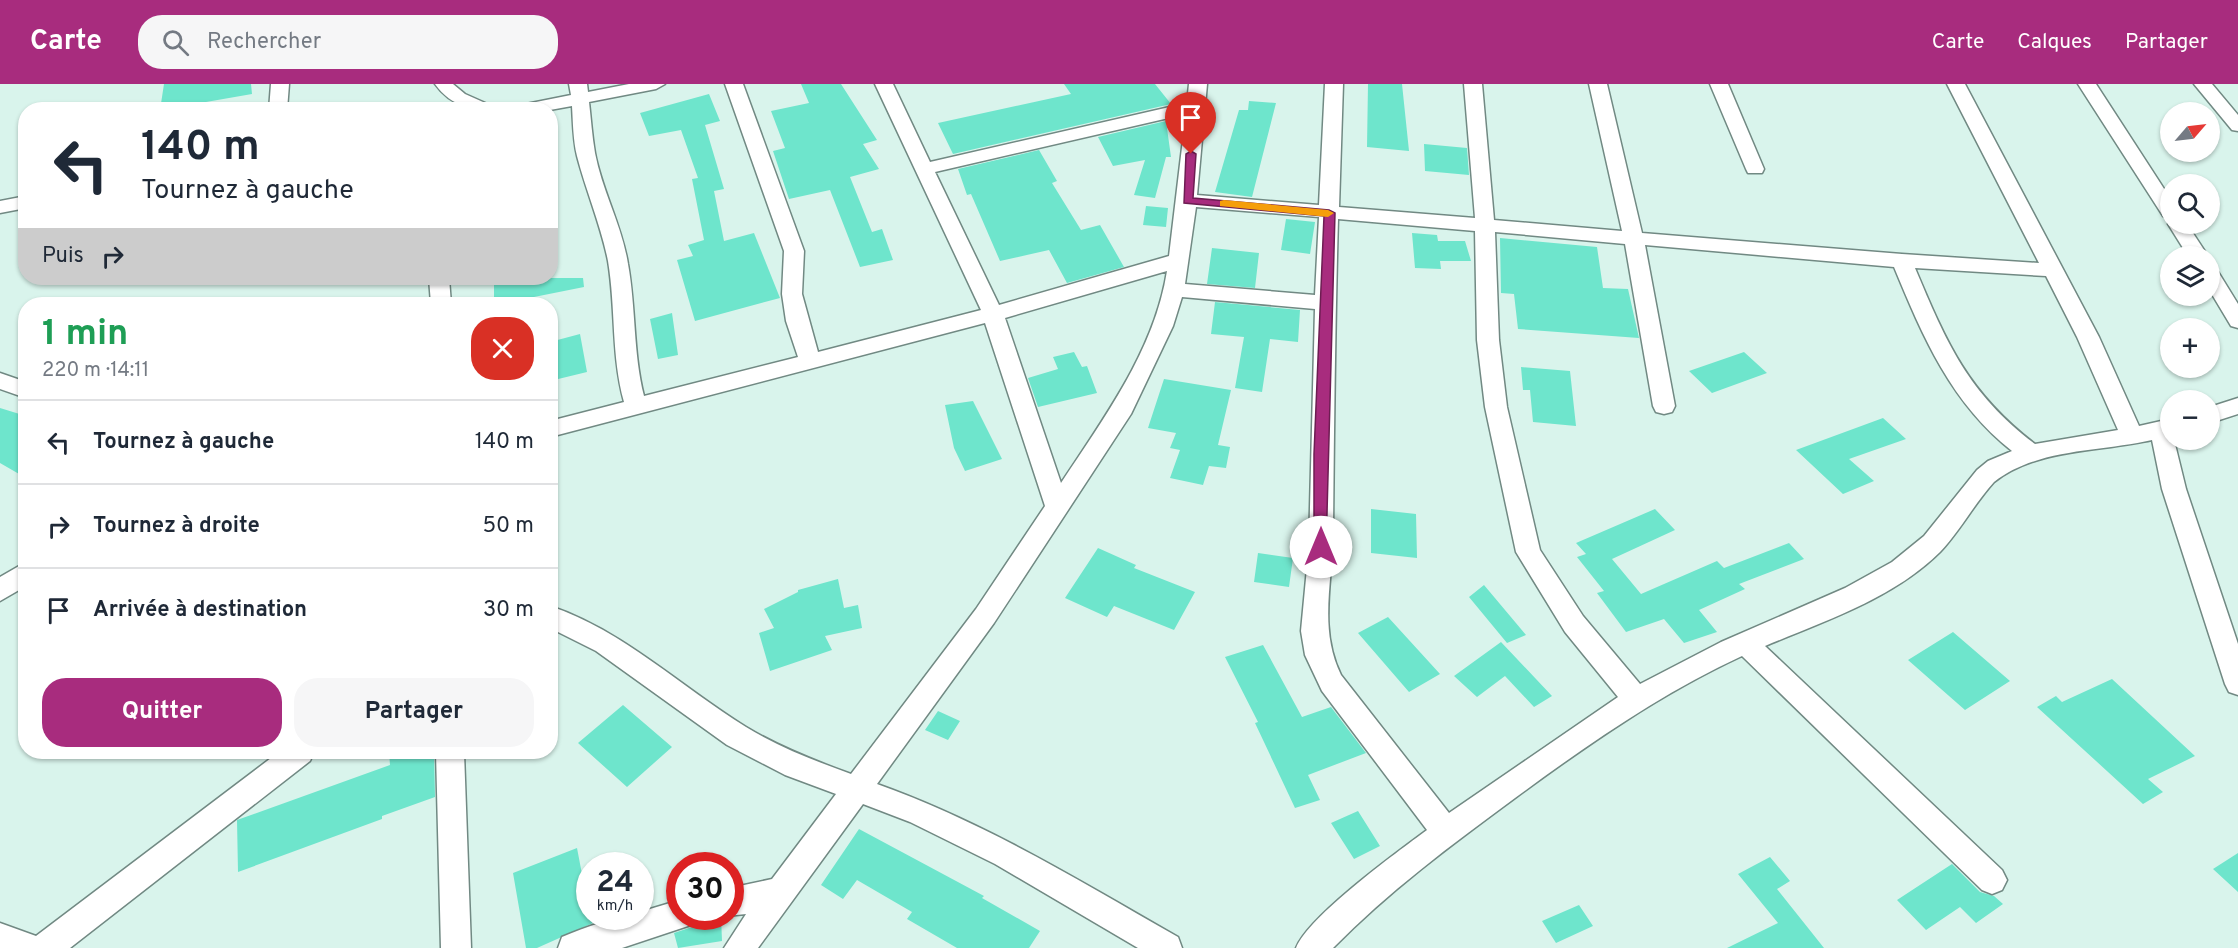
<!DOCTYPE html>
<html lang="fr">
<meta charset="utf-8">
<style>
:root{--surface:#fff;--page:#f6f6f7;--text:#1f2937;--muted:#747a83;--line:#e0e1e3;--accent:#a82c7e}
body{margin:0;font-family:Overpass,sans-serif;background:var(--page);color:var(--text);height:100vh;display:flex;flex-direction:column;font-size:22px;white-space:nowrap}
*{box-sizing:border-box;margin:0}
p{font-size:20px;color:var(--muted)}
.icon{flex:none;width:33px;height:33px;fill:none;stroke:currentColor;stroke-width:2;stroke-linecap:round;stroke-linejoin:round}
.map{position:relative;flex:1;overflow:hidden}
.details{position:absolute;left:18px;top:213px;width:540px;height:462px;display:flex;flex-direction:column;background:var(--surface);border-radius:24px;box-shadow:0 2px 4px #0004}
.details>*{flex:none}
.guide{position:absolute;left:18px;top:18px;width:540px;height:183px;border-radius:24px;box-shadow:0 2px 4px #0004;background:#fff;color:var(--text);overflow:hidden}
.needle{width:39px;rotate:62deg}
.controls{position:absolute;left:2160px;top:18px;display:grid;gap:12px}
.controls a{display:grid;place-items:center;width:60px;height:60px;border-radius:50%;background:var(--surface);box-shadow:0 2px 4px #0004;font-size:30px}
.speed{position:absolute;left:576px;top:768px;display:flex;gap:12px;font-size:30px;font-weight:700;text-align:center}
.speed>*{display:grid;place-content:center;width:78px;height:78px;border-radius:50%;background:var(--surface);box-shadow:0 2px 4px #0004;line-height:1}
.speed small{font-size:15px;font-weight:400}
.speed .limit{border:9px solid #d22;background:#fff;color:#111}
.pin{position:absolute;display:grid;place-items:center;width:51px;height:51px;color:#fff;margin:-62px -26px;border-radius:50% 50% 50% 0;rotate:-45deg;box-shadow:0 0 6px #0007}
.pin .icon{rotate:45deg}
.me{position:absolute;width:66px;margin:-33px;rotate:0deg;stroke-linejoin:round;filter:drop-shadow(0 0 4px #0008)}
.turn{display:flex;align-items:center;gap:21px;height:126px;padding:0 24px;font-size:27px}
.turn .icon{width:78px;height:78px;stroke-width:2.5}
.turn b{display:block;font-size:42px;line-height:51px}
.then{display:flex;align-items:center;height:57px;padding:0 24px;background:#0003;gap:12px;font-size:22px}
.round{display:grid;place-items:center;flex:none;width:63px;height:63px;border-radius:24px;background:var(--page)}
.overview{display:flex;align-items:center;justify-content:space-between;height:102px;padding:0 24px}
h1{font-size:36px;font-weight:700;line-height:45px;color:#1e9e55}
.action{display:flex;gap:12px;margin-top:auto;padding:12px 24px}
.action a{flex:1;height:69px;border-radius:24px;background:var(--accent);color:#fff;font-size:24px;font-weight:700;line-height:69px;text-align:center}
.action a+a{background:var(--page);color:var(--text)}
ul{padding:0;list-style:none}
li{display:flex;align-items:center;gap:18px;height:84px;padding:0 24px;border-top:2px solid var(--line)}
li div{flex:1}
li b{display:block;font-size:22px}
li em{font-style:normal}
header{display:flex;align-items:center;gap:36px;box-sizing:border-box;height:84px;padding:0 30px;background:var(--accent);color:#fff}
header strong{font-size:28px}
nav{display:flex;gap:33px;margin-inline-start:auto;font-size:21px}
.search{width:420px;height:54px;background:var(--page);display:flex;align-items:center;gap:15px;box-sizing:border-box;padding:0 21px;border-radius:24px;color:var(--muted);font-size:22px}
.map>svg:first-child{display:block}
.building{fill:#6ee5cc}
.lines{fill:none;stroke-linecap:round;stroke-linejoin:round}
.minor-casing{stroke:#718983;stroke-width:3}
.minor{fill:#fff;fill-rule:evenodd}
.route{fill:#a82c7e;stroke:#6d1d52;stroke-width:1.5}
.slow{fill:#f59e0b}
</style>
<header>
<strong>Carte</strong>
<div class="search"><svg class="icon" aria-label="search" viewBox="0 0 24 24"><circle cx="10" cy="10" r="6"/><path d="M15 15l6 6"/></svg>Rechercher</div>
<nav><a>Carte</a><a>Calques</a><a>Partager</a></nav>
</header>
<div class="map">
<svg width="2238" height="864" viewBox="0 0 2238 864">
<rect width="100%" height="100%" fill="#d9f4ec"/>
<path class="building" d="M164,0h87l1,10 -92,16z
M801,0h40l36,56 -14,4 16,25 -29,8 22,55 10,-3 11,31 -33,7 -30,-77 -41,9 -16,-48 12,-3 -14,-37 38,-8z
M1064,0h91l16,20 -218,50 -15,-31 133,-29z
M1368,0h34l7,67 -42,-4z
M709,10l11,27 -15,4 19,64 -10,2 10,50 30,-8 26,65 -85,23 -18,-61 16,-4 -5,-11 16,-5 -12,-61 6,-1 -17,-48 -32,6 -9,-23z
M1249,17l27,2 -24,94 -37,-5 24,-82h9z
M1166,37l5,36h-5l-11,41 -21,-3 11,-35 -32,6 -15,-29z
M1424,60l43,4 2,27 -44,-4z
M1039,66l18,31 -5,2 29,47 19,-5 24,42 -57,16 -18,-33 -49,11 -29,-67 -4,1 -9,-26z
M1146,122l22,2 -2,19 -23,-2z
M1286,135l29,3 -5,32 -29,-4z
M1412,149l25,2 1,6h27l6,20h-31l1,8 -26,-1z
M1500,154l97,9 6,41 25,1 11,49 -121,-9 -4,-35 -13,-1z
M1212,164l47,5 -4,35 -48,-4z
M494,194h89l1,9 -55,11 2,6h-37z
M1215,218l85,8 -2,32 -28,-3 -8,53 -27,-4 9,-51 -33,-3z
M672,229l6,42 -20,4 -8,-40z
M580,250l7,38 -37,9v-39z
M1074,268l8,15 5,-1 10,27 -59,14 -10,-29 30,-9 -5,-12z
M1744,268l23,21 -55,20 -23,-22z
M1521,283l49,4 6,55 -43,-4 -3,-32h-7z
M1164,295l67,11 -13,55 12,2 -4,21 -17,-2 -6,19 -33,-7 10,-28 -10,-2 6,-15 -28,-5z
M973,317l29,58 -37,12 -11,-23 -9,-43z
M0,324l26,8v62l-26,-15z
M1883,334l23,21 -57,20 25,22 -31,13 -47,-44z
M1371,425l45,5 1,44 -46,-5z
M1655,425l20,21 -63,29 29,35 76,-33 7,7 65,-25 15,16 -65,25 6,5 -46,21 18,22 -33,11 -20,-24 -38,13 -29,-39 7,-2 -27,-34 9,-3 -10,-11z
M1098,464l38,17 -2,3 61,24 -21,38 -60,-24 -7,11 -42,-19z
M1258,469l35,5 -4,29 -35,-5z
M838,495l6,29 14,-3 4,23 -37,8 7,14 -62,21 -11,-38 15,-5 -10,-19 34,-17v-2z
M1484,501l42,50 -19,8 -38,-46z
M1388,533l52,57 -31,18 -51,-59z
M1953,548l57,49 -45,29 -57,-50z
M1501,558l51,54 -18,11 -29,-31 -28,21 -23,-21z
M1263,561l39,72 29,-10 35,46 -58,22 12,25 -25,8 -40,-85 3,-1 -33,-65z
M2112,595l83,77 -47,23 15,13 -20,12 -106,-97 19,-11 6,6z
M623,621l49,42 -45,40 -49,-44z
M938,627l22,10 -12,19 -23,-10z
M389,668h45l1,45 -53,19v3l-144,53 -1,-52 153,-55z
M1358,727l22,35 -26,13 -23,-36z
M859,745l125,67 -2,2 58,33 -11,17h-72l-50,-29 5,-7 -55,-32 -14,19 -22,-14z
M577,764l13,68 3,7 -56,25h-11l-13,-75z
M2238,769v39l-25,-23z
M1770,773l20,24 -13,8 47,59h-97l51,-25 -40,-49z
M1952,780l28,28 14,4 9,8 -27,19 -16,-16 -34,23 -29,-30z
M1579,821l14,21 -37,17 -14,-22z
M721,832l1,25 -44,7 -4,-15 18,-6 5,-11z"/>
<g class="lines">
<defs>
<path id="minor" d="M271,0h18l-2,26h-18z
M435,0h18l12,10 36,16c-27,0 -49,-2 -66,-26z
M569,0h18l1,8 41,-8h36l-9,5 -67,13c2,17 3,34 6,51 7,38 27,72 33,111 8,44 5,89 16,132l154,-39 -12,-36 -4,-27 2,-43 -59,-167h18l61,167 -2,43 16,58 163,-42 -106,-226h18l37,78 257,-59 2,-19h18l-10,111 122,10 6,-121h18l-4,123 136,11 -11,-134h18l12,136 128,11 -33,-147h18l35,149 260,21 137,9 -92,-179h18l134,253 40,89 31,-7v21h4l12,49 52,155v51l-9,-3 -4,-8 -63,-195 -10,-49c-52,12 -115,8 -158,42 -20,22 -34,49 -54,70 -46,46 -115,69 -175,94l237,224 5,10 -5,10 -10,4 -10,-4 -240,-234c-82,38 -155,89 -227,142 -64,47 -127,94 -182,150h-37c13,-32 100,-95 131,-118l-105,-139 -17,-36 -4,-24 8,-84 6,-238 -133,-12 -9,29 -42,88 -137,209 -117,161c107,38 203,97 301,153l4,11h-44l-143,-84 -85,-42 -47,-18 -105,144h-34l22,-34 -19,2h3v-28l42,-9 64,-85 -51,-19 -58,-30 -131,-94 -46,-23v-22c74,25 131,81 196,121 33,20 69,34 105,47l125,-165 69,-103 -60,-183 -435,114v-16l74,-19c-13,-47 -8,-93 -16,-141 -7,-36 -22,-70 -31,-105 -4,-16 -4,-34 -5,-50l-22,4h-38l9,-5 50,-10zM1186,30l-17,142 -170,49 -64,-133zM1196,123l123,10 -4,78 -130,-11zM1338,135l137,12 2,109 8,67 31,145 49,80 53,65 -169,116 -108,-138c-23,-47 -8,-94 -8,-144 1,-104 2,-208 5,-312zM1495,148l130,12 28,162 3,6 8,2 8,-2 3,-6 -30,-161 249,22c29,70 57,136 118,184l-24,10 -11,9 -53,66 -32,26 -47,26 -124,54 -81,42 -57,-68 -43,-66 -33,-143 -8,-67zM1915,184l131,8 31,61 41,93 -83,14c-67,-51 -88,-100 -120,-176zM1167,187c-12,78 -63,147 -106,212l-56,-165z
M1710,0h18l36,85 -2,4h-14l-2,-4z
M2078,0h18l74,114v20l-7,-2z
M2194,0h18l26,31v16l-6,-1z
M26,112v12l-26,5v-12z
M2170,137v3h17l21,32h-20l-20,-32z
M2210,184l7,2 21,34v24l-7,-2 -21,-35z
M429,194h20l2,26h-20z
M0,289l26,9v16l-26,-9z
M2238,314v16l-28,9v-16z
M26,478v24l-26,15v-24z
M279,668h35l-4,9 -240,187h-70v-25l36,13z
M436,668h28l7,196h-30z
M680,816v16h14l-3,9 -69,23h-64l4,-11c24,-10 53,-21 78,-21v-4z"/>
</defs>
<use href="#minor" class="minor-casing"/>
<use href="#minor" class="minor"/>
</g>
<path class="route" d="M1191,67l5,3 -3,44 136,12 6,3 -9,338h-10l-2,-4v-93l10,-238 -140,-13 2,-49z"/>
<path class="slow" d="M1224,116l104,10 6,3 -6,4 -108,-11v-5z"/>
</svg>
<div class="controls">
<a><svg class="needle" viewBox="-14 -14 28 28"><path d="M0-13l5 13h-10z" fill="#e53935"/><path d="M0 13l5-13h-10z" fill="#747a83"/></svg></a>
<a><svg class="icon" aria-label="search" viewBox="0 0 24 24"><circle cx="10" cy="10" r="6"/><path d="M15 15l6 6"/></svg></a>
<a><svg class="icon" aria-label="layers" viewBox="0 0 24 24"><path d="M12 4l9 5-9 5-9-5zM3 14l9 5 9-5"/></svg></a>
<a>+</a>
<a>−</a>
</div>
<div class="speed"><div>24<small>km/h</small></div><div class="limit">30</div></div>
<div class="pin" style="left:1191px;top:70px;background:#d93025"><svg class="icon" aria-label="arrive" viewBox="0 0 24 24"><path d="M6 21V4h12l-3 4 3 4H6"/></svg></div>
<svg class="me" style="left:1321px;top:463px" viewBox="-20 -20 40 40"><circle r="19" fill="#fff"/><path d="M0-13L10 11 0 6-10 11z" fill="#a82c7e"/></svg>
<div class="guide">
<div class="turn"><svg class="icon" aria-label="left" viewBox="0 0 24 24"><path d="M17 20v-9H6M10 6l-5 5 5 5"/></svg><div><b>140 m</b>Tournez à gauche</div></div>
<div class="then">Puis<svg class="icon" aria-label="right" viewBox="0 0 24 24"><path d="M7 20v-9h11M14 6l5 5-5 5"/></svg></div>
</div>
<section class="details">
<div class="overview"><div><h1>1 min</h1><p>220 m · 14:11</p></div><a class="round" style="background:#d93025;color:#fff"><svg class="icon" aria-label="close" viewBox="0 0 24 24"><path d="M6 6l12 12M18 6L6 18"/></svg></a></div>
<ul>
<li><svg class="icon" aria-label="left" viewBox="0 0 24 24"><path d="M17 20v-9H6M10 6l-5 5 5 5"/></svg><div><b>Tournez à gauche</b></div><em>140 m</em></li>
<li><svg class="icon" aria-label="right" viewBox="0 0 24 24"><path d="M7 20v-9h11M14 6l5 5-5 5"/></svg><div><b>Tournez à droite</b></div><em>50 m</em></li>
<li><svg class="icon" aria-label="arrive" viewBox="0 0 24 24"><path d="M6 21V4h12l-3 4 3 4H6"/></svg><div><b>Arrivée à destination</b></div><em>30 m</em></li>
</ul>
<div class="action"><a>Quitter</a><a>Partager</a></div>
</section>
</div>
